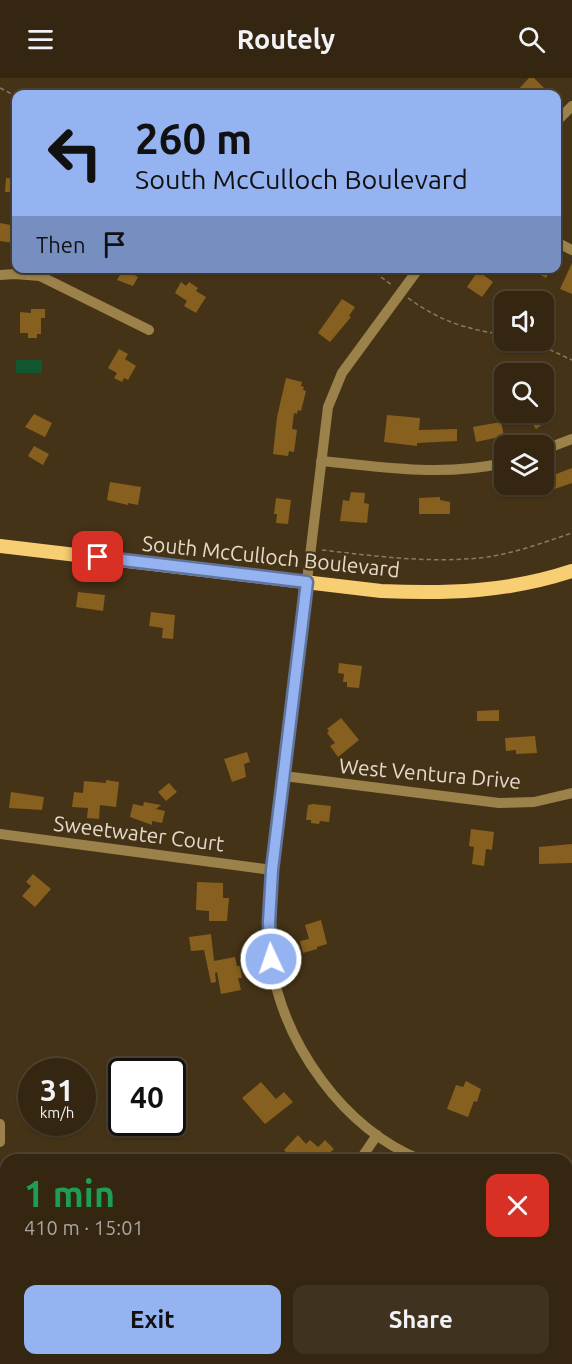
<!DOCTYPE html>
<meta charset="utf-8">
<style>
:root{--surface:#342611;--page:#3f321f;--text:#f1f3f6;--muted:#a9a59f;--line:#4e4331;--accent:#95b2f1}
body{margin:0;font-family:Ubuntu,sans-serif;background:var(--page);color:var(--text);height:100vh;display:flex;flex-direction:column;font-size:22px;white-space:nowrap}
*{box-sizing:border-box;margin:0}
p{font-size:20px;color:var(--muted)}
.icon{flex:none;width:33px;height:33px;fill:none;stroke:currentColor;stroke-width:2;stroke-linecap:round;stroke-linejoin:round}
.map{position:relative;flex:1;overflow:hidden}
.panel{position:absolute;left:0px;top:1076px;width:573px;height:212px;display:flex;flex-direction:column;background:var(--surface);border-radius:18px 18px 0 0;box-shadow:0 2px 4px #0004,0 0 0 2px var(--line)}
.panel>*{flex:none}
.banner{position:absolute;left:12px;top:12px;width:549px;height:183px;border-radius:12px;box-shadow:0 2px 4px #0004,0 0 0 2px var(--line);background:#95b2f1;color:#111;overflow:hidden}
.tools{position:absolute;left:494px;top:213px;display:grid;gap:12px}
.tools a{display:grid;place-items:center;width:60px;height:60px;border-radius:12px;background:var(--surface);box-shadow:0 2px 4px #0004,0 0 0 2px var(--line);font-size:30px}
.speed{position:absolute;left:18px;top:980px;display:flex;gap:12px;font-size:30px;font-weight:700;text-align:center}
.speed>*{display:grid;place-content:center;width:78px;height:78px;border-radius:50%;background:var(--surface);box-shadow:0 2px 4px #0004,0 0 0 2px var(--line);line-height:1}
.speed small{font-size:15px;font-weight:400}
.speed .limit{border:3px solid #111;border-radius:9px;background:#fff;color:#111}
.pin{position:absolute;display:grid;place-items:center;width:51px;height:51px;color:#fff;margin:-26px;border-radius:12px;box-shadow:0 3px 9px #0006}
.me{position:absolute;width:66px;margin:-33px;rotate:357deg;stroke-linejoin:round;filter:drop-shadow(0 0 4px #0008)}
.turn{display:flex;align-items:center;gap:21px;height:126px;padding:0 24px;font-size:27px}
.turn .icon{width:78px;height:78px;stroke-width:2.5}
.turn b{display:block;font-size:42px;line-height:51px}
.then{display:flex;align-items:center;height:57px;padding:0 24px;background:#0003;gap:12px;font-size:22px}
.round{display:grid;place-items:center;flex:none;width:63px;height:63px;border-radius:12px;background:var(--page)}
.overview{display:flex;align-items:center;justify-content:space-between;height:102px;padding:0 24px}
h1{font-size:36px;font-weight:600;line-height:45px;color:#1e9e55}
.primary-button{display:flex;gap:12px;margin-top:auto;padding:12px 24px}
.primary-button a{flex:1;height:69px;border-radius:12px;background:var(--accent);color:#111;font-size:24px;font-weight:600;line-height:69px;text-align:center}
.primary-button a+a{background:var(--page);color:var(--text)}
header{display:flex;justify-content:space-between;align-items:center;height:78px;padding:0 24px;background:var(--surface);font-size:27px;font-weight:600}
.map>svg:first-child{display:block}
.green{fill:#135731}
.building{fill:#87601f}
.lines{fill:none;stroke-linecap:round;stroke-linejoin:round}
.path{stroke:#897a63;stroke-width:1.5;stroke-dasharray:4.5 3;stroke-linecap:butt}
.minor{stroke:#9b824b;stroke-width:10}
.major{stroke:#f8ce72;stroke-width:14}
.route-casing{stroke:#61749d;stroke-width:15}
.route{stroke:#95b2f1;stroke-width:10}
.labels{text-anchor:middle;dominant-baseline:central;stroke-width:4.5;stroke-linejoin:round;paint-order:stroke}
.street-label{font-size:21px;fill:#e5daca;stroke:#453317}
</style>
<header><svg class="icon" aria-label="menu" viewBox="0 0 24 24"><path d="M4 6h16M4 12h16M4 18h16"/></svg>Routely<svg class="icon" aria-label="search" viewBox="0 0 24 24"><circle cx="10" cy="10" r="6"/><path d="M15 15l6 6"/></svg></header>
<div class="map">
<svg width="572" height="1286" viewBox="0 0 572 1286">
<rect width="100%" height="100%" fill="#453317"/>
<path class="green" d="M16,282h26v13h-26z"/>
<path class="building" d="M529,0h5l16,16h-36z
M6,100l10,1v13h-11z
M0,145l16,3 -3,17 -13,-2z
M572,185v31l-12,-5z
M124,190h12l-3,6 5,3 -5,9 -16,-6z
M528,190h23l-5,10z
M478,193l15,11 -11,15 -15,-10z
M181,204l5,4 3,-4 9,6 -2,3 10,6 -10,16 -12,-7 3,-5 -12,-8z
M342,221l13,8 -6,9 2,1 -21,25 -12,-9z
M31,231h14v9h-4v16h-4v4h-9v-5h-8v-21l11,1z
M119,271l9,5 -3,5 11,7 -8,14 -4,-2 -2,4 -8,-4 3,-5 -9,-5z
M286,300l16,4 -1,4 3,1 -1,3 3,1 -5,20 -3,-1 -1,4 -3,-1 -2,16 5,1 -3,22 -5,-1 -1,5 -15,-2 4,-37z
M510,334h34l5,8 -13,9 -8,-12 -10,7z
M34,336l18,9 -7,14 -20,-10z
M387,337l33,3 -1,12 38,-1v12l-40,2v3l-33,-4z
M501,344l3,14 -28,6 -3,-15z
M34,368l15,8 -6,11 -15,-9z
M572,390v15l-32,11 -3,-10h6v-5z
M110,404l31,5 -3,18 -10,-2v2l-21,-5z
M351,414l14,1 -1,10 5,1 -2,19 -27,-2 3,-21 6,1z
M440,419v3l10,2v12h-31v-16z
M276,420l15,2 -3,24 -12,-1 1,-9h-3z
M78,514l27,3 -2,16 -27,-4z
M151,534l24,3 -2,24 -11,-1 1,-10 -14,-2z
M339,585l23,3 -3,22 -12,-1v-5h-4l1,-8 -6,-1z
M499,632v11h-22v-10z
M341,640l18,22 -21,17 -8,-11 5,-3 -8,-10 2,-2 -2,-2z
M535,658l2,17 -21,1v-4l-10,1 -1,-13z
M247,674l3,10 -6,2 2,13 -14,5 -8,-23z
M106,702l13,2 -3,25 -16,-2 -1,14 -12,-1 1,-10 -16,-1 2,-15 9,1 1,-12 22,2z
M169,705l8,9 -11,9 -8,-9z
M11,714l33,5 -2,13 -33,-2z
M144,724l17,3 -5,4 9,2 -3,12 -10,-2v4l-22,-8 3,-13 10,2z
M313,726l18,2 -2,16 -9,-1 -1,3 -8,-1v-3h-5l2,-15z
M471,751l23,3 -2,18 -6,-1 -2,17 -12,-2 2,-17 -5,-1z
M572,766v19l-33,1v-17z
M33,796l18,15 -16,18 -13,-11 9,-10 -5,-4z
M197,804l26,1v15h6l-2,23h-18v-10l-13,-1z
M321,842l6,24 -10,3v2l-14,4 -3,-12 9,-2 -4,-14z
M211,856l3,27 21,-4 2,9h3l2,12h-4l3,12 -20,4 -4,-22 -2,1 1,9 -5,1 -7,-33 -13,1 -2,-14z
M466,1003l15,8 -4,13 -3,-1 -6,16 -21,-8 9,-24 7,2z
M261,1004l15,17 8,-7 9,10 -28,22 -23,-26z
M298,1057l8,9 4,-4 8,7 7,-7 9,9 -12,11h-29l-9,-10z"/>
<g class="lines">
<path class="path" d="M0,10l16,8
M369,190l24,18
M408,220c34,24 55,30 96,37
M529,262l43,20
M322,472c52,6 104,13 157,8 31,-3 63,-15 93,-25"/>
<path class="minor" d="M556,44l16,-16
M556,164l16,8
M419,190l-77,105 -14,34 -56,463c-2,31 -6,62 -1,92 13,83 72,166 150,198
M0,197l15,-1 25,2 109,54
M543,372l29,-11
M321,383c63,6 120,16 183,2
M284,698l215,27 35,-1 38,-9
M0,756l272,36
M0,1046v18
M360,1082l17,-25
M567,1120l5,1
M477,1281l1,5
M214,1286l3,-5"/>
<path class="major" d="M0,468l381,45c66,3 128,1 191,-20"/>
</g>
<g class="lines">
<defs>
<path id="route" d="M98,479l209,25 -35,288 -3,52 2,37"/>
</defs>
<use href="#route" class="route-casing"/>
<use href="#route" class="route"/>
</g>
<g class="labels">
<g class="street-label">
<text transform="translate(271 478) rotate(6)">South McCulloch Boulevard</text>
<text transform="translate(430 695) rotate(5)">West Ventura Drive</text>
<text transform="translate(139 755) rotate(7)">Sweetwater Court</text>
</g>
</g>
</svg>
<div class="tools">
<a><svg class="icon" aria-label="sound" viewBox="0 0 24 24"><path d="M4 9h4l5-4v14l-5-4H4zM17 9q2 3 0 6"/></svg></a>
<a><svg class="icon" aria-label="search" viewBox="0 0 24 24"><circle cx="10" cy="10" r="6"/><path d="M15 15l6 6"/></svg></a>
<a><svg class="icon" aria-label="layers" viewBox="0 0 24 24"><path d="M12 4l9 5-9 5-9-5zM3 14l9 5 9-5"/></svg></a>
</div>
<div class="speed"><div>31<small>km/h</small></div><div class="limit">40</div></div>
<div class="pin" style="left:98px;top:479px;background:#d93025"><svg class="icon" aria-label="arrive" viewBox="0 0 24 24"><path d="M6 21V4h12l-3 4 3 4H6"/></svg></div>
<svg class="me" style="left:271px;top:881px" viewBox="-20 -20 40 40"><circle r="17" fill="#95b2f1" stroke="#fff" stroke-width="3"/><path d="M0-11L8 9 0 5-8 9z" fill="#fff"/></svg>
<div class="banner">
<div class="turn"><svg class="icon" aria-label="left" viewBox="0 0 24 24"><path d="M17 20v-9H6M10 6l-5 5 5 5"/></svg><div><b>260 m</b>South McCulloch Boulevard</div></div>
<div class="then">Then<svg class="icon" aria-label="arrive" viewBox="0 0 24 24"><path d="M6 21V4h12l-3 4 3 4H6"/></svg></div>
</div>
<section class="panel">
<div class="overview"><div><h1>1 min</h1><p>410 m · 15:01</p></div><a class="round" style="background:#d93025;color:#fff"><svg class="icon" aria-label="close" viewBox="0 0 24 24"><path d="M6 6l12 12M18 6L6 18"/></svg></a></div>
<div class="primary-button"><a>Exit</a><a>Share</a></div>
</section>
</div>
